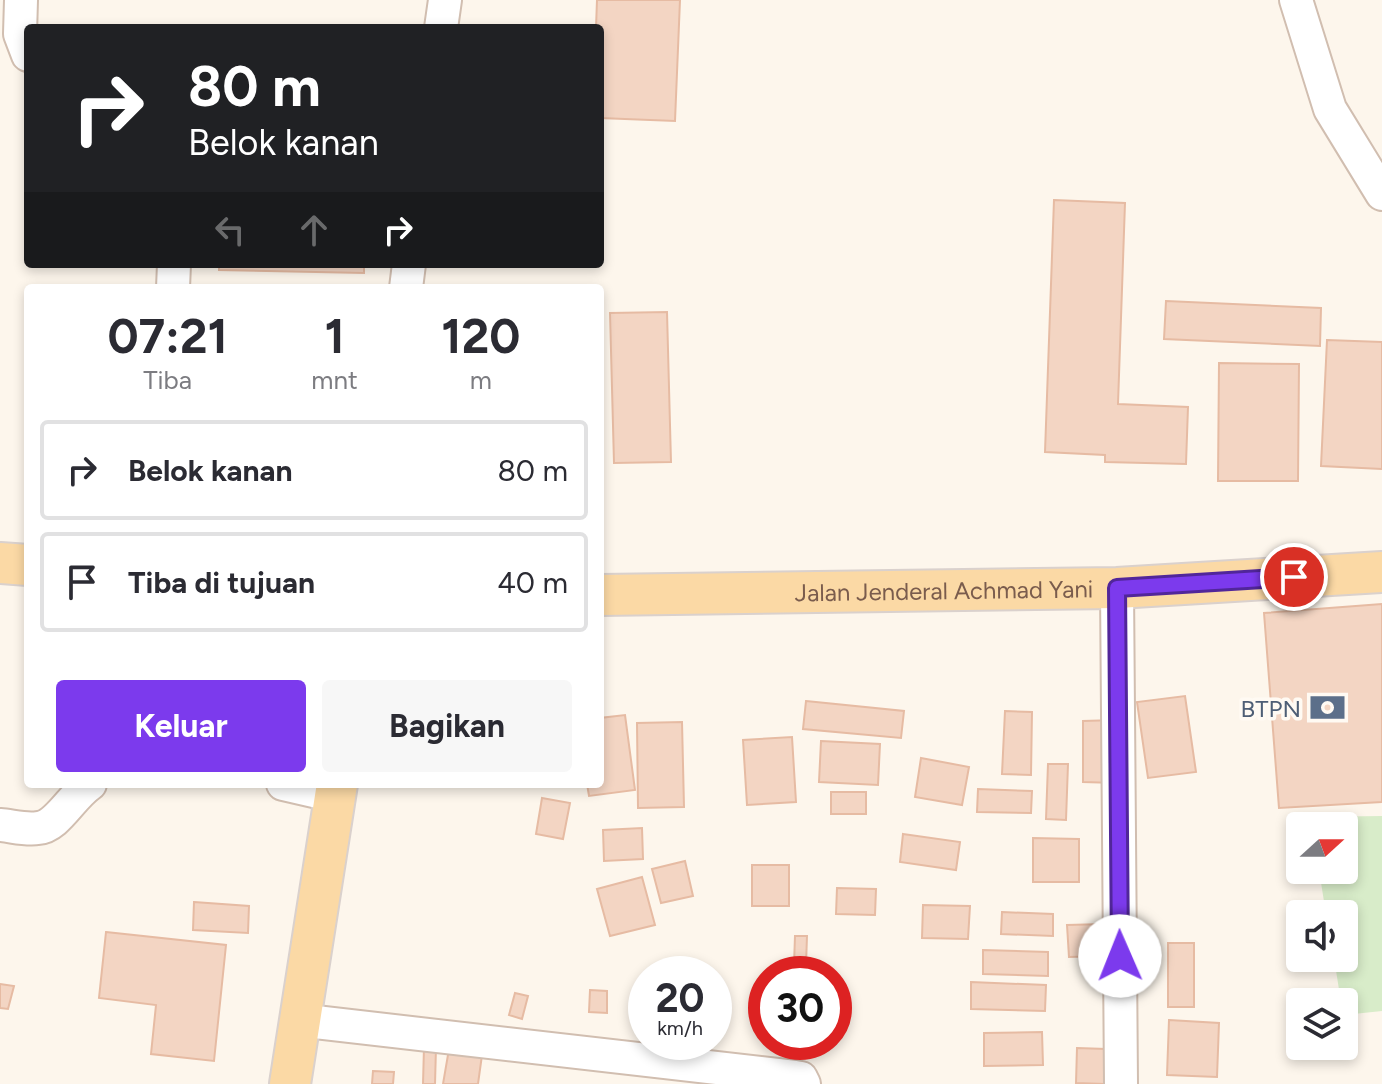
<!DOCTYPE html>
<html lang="id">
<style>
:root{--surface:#fff;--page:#f7f7f7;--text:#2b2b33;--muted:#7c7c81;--line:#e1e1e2;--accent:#7c3aed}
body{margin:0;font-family:Figtree,sans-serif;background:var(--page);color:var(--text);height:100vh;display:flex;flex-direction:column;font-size:30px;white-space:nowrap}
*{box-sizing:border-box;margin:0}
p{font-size:26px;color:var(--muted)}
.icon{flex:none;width:44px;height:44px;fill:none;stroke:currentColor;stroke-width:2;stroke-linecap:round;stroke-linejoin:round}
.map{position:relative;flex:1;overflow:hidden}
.sheet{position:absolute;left:24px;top:284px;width:580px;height:504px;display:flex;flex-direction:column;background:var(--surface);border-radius:8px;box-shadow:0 4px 12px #0003}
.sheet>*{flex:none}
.banner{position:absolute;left:24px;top:24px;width:580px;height:244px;border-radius:8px;box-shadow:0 4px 12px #0003;background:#202124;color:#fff;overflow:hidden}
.needle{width:52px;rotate:69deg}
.tools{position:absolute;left:1286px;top:812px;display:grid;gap:16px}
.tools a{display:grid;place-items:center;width:72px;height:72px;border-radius:8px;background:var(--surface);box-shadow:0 4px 12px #0003;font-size:40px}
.speed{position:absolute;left:628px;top:956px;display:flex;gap:16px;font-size:40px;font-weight:700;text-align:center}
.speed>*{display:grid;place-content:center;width:104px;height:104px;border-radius:50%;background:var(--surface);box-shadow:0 4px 12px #0003;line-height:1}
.speed small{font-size:20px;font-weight:400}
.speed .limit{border:12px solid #d22;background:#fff;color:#111}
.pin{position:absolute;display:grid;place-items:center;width:68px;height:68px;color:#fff;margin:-34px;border:4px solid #fff;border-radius:50%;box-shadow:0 2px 8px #0007}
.me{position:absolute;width:88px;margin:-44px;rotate:359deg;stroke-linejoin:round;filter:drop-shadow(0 0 6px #0008)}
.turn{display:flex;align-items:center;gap:28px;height:168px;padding:0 32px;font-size:36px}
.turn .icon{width:104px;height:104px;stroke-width:2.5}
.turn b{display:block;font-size:56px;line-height:68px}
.lanes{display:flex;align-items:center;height:76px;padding:0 32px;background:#0003;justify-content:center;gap:40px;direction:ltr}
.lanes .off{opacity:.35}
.eta{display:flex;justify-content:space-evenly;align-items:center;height:136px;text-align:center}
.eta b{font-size:48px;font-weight:700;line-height:56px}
.primary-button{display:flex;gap:16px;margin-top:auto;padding:16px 32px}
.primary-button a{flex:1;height:92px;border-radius:8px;background:var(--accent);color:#fff;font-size:32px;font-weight:700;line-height:92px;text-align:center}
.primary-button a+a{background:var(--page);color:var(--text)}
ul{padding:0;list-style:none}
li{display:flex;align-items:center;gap:24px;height:100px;margin:0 16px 12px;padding:0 16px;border:4px solid var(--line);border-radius:8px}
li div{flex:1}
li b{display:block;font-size:30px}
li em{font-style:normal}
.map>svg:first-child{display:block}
.green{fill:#d8ecc9}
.building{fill:#f3d5c3;stroke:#e6bba3;stroke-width:2}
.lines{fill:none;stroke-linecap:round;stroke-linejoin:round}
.minor-casing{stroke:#d1beb0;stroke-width:36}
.major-casing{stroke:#dad1cd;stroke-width:44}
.minor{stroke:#fff;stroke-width:32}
.major{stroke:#fbd9a5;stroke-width:40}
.route-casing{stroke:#51269a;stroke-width:20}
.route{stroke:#7c3aed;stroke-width:14}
.labels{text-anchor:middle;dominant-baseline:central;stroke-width:7;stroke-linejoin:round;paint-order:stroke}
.street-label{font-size:24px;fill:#7a5c4d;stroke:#fffaf3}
.service-label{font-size:24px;fill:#4e5e75;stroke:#fffaf3;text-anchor:end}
</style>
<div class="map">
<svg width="1382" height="1084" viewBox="0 0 1382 1084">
<rect width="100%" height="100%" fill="#fdf6ec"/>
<path class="green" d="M1382,816v195l-38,4v-13h-3l-7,-44h10v-44h-18l-7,-44h25v-44h-33l-1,-9z"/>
<path class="building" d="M597,0h83l-5,121 -75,-3v-90h-4z
M1054,200l71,3 -7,201 70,3 -2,57 -81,-2v-7l-60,-3z
M219,264h145v9l-145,-3z
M1166,301l155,7 -1,38 -156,-7z
M667,312l4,150 -57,1 -4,-150z
M1327,340l55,2v127l-61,-3z
M1219,363l80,1 -1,117h-80z
M1382,604v198l-103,6 -15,-195z
M1185,696l11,76 -48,6 -11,-76z
M806,701l98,10 -3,27 -98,-9z
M1005,711l27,1 -1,63 -29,-1z
M625,715l10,75 -46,6 -2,-12h13v-66z
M1116,720v63l-33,-1v-61z
M682,722l2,85 -46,1 -1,-85z
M792,737l4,65 -49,3 -4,-65z
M821,741l59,3 -2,41 -59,-3z
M921,758l48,9 -7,38 -47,-8z
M1048,764h20l-2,56 -20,-1z
M978,789l54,2 -1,22 -54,-1z
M831,792h35v22h-35z
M542,798l28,5 -7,36 -27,-5z
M642,828l1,31 -39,2 -1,-31z
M903,834l57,8 -4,28 -56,-8z
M1033,838l46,1v43h-46z
M685,861l8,35 -32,7 -9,-34z
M752,865h37v41h-37z
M642,877l13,48 -45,11 -13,-47z
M837,888l39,1 -1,26 -39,-1z
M194,902l55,4 -1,27 -55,-3z
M923,905l47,1 -2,33 -46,-1z
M1002,912l51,2v22l-52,-2z
M1104,924l1,32 -36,1 -2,-32z
M106,932l120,13 -12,116 -63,-7 5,-49 -57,-7z
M795,936h12l-1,29h-12z
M1168,943h26v64h-26z
M983,950l65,2v24l-65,-2z
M971,982l75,3 -1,26 -74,-2z
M0,984l14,2 -6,23 -8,-1z
M590,990l17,1v22l-18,-1z
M515,993l13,3 -6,23 -13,-4z
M1169,1020l50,3 -2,54 -50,-2z
M1042,1032l1,33 -59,1v-33z
M424,1047h12l-1,37h-12z
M1077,1048l29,1 -1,35 -29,-1z
M449,1049l33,6 -4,29h-35z
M373,1071l21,1 -1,12h-21z"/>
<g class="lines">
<defs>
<path id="minor" d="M21,0l-1,34 8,21
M1296,0l34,109 52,85
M441,28l4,-28
M173,288l1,-24
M406,288l3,-24
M1117,588l4,496
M283,784l52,12
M0,825c12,1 26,5 38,3 19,-1 33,-31 52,-44
M298,1020l497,57 6,1 3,6"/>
<g id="major">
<path d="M0,563l28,2"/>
<path id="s1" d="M600,595l517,-7 265,-16"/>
<path d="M290,1084l47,-300"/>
</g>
</defs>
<use href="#minor" class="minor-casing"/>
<use href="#major" class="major-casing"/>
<use href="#minor" class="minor"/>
<use href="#major" class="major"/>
</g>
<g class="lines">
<defs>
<path id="route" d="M1120,956l-3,-368 177,-11"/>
</defs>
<use href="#route" class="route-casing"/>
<use href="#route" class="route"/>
</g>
<defs>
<symbol id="bank-bare" viewBox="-9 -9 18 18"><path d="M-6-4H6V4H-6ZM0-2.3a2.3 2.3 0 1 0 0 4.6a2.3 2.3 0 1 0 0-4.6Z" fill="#5c6f8a" stroke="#fffaf3" stroke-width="2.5" paint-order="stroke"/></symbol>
</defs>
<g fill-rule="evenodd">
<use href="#bank-bare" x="1302" y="682" width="51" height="51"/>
</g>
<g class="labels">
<g class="street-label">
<text stroke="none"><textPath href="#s1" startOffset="344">Jalan Jenderal Achmad Yani</textPath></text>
</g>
<g class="service-label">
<text x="1301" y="708">BTPN</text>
</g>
</g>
</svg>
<div class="tools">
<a><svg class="needle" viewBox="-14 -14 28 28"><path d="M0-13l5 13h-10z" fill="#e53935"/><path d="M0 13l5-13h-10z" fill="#7c7c81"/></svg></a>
<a><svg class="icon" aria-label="sound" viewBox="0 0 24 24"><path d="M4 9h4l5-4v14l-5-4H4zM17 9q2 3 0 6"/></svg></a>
<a><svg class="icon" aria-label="layers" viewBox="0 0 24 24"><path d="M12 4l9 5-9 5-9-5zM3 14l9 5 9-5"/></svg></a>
</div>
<div class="speed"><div>20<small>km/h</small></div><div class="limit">30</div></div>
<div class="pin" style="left:1294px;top:577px;background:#d93025"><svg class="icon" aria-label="arrive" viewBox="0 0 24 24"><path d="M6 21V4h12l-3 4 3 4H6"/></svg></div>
<svg class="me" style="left:1120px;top:956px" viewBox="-20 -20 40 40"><circle r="19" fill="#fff"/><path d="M0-13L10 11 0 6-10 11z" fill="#7c3aed"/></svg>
<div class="banner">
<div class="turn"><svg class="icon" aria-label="right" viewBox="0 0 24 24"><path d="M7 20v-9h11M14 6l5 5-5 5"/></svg><div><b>80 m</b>Belok kanan</div></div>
<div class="lanes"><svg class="icon off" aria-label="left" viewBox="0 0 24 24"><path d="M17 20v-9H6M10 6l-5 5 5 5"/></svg><svg class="icon off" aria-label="ahead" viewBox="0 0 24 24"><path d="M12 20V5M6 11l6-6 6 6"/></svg><svg class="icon" aria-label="right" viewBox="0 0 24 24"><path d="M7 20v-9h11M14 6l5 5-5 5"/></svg></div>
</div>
<section class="sheet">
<div class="eta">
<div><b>07:21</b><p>Tiba</p></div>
<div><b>1</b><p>mnt</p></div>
<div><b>120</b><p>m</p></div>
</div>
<ul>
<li><svg class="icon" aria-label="right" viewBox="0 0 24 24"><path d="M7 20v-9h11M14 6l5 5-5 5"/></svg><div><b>Belok kanan</b></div><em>80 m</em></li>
<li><svg class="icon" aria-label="arrive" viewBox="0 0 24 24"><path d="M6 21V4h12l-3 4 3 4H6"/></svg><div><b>Tiba di tujuan</b></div><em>40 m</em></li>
</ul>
<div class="primary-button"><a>Keluar</a><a>Bagikan</a></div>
</section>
</div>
